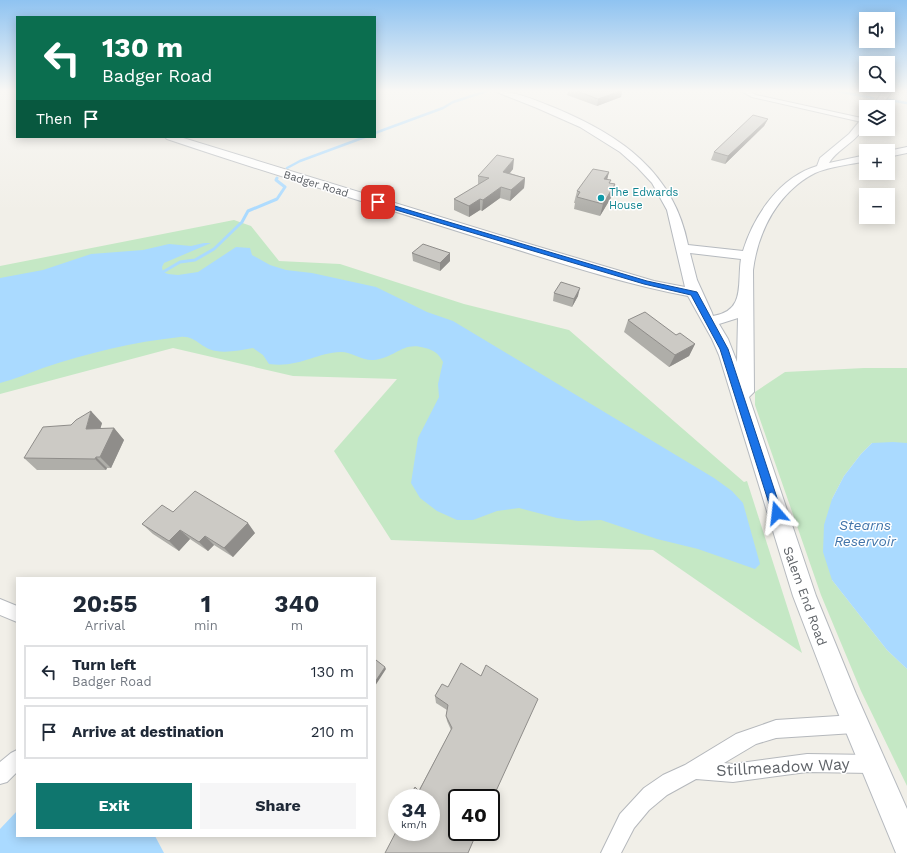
<!DOCTYPE html>
<meta charset="utf-8">
<style>
:root{--surface:#fff;--page:#f6f6f7;--text:#1f2937;--muted:#747a83;--line:#e0e1e3;--accent:#0f766e}
body{margin:0;font-family:"Work Sans",sans-serif;background:var(--page);color:var(--text);height:100vh;display:flex;flex-direction:column;font-size:15px;white-space:nowrap}
*{box-sizing:border-box;margin:0}
p{font-size:13px;color:var(--muted)}
.icon{flex:none;width:22px;height:22px;fill:none;stroke:currentColor;stroke-width:2;stroke-linecap:round;stroke-linejoin:round}
.map{position:relative;flex:1;overflow:hidden}
.sheet{position:absolute;left:16px;top:577px;width:360px;height:260px;display:flex;flex-direction:column;background:var(--surface);border-radius:0px;box-shadow:0 2px 10px #0003}
.sheet>*{flex:none}
.guide{position:absolute;left:16px;top:16px;width:360px;height:122px;border-radius:0px;box-shadow:0 2px 10px #0003;background:#0b6e4f;color:#fff;overflow:hidden}
.controls{position:absolute;left:859px;top:12px;display:grid;gap:8px}
.controls a{display:grid;place-items:center;width:36px;height:36px;border-radius:0px;background:var(--surface);box-shadow:0 2px 10px #0003;font-size:20px}
.speed{position:absolute;left:388px;top:789px;display:flex;gap:8px;font-size:20px;font-weight:700;text-align:center}
.speed>*{display:grid;place-content:center;width:52px;height:52px;border-radius:50%;background:var(--surface);box-shadow:0 2px 10px #0003;line-height:1}
.speed small{font-size:10px;font-weight:400}
.speed .limit{border:2px solid #111;border-radius:6px;background:#fff;color:#111}
.pin{position:absolute;display:grid;place-items:center;width:34px;height:34px;color:#fff;margin:-17px;border-radius:8px;box-shadow:0 2px 6px #0006}
.me{position:absolute;width:44px;margin:-22px;rotate:343deg;stroke-linejoin:round;filter:drop-shadow(0 0 3px #0008)}
.turn{display:flex;align-items:center;gap:14px;height:84px;padding:0 20px;font-size:18px}
.turn .icon{width:52px;height:52px;stroke-width:2.5}
.turn b{display:block;font-size:28px;line-height:34px}
.then{display:flex;align-items:center;height:38px;padding:0 20px;background:#0003;gap:8px;font-size:15px}
.eta{display:flex;justify-content:space-evenly;align-items:center;height:68px;text-align:center}
.eta b{font-size:24px;font-weight:700;line-height:28px}
.button{display:flex;gap:8px;margin-top:auto;padding:8px 20px}
.button a{flex:1;height:46px;border-radius:0px;background:var(--accent);color:#fff;font-size:16px;font-weight:700;line-height:46px;text-align:center}
.button a+a{background:var(--page);color:var(--text)}
ul{padding:0;list-style:none}
li{display:flex;align-items:center;gap:12px;height:54px;margin:0 8px 6px;padding:0 12px;border:2px solid var(--line);border-radius:0px}
li div{flex:1}
li b{display:block;font-size:15px}
li em{font-style:normal}
.map>svg:first-child{display:block}
.green{fill:#c5e8c5}
.water{fill:#aadaff}
.lines{fill:none;stroke-linecap:round;stroke-linejoin:round}
.stream-far1{stroke:#aadaff;stroke-width:2.5}
.stream{stroke:#aadaff;stroke-width:3}
.street-casing{stroke:#b5b8bc;stroke-width:2}
.secondary-casing{stroke:#b6babf;stroke-width:2}
.street{fill:#fff;fill-rule:evenodd}
.secondary{fill:#fff;fill-rule:evenodd}
.wall{fill:#afaea9}
.shaded-wall{fill:#8f8d8a}
.building{fill:#cccac5;stroke:#8f8d8a}
.route{fill:#1a73e8;stroke:#114b97}
.culture-dot{fill:#0f9aa8;stroke:#fff;stroke-width:1.5}
.labels{text-anchor:middle;dominant-baseline:central;stroke-width:3;stroke-linejoin:round;paint-order:stroke}
.far-street-label{font-size:11px;fill:#5f6368;stroke:#fff}
.far-culture-label{font-size:11px;fill:#0d838f;stroke:#fff;text-anchor:start}
.street-label{font-size:13px;fill:#5f6368;stroke:#fff}
.water-label{font-size:14px;font-style:italic;fill:#4174aa;stroke:#fff}
.near-street-label{font-size:16px;fill:#5f6368;stroke:#fff}
</style>
<div class="map">
<svg width="907" height="853" viewBox="0 0 907 853">
<rect width="100%" height="100%" fill="#f1efe8"/>
<path class="green" d="M234,220l17,6 28,35 61,3 124,40 105,26 175,152 3,-1 55,172 -149,-103 -262,-10 -57,-89 63,-72 -104,-3 -120,-28 -173,46v-128z
M864,368h43v75h-35l-11,11 -17,22 -12,23v81l55,70 20,19v117l-46,-95 -40,-96 -66,-190v-13l30,-20z"/>
<path class="water" d="M204,243h7l-47,20 -2,4 1,5 5,2 10,1 20,-3 38,-25 14,1 2,7 18,10 16,5 26,3 64,14 51,25 26,9 261,157 18,13 11,12 17,61 -5,5 -57,-20 -41,-10 -56,-19 -23,1 -21,-3 -38,-10 -22,3 -24,9h-16l-20,-9 -17,-13 -9,-15 7,-45 21,-41 -1,-13 5,-22c-4,-8 -9,-12 -18,-14 -23,-7 -29,10 -51,12 -12,1 -22,-8 -33,-8 -26,1 -42,16 -72,12l-6,-9 -10,-7c-12,2 -25,5 -37,3 -15,-2 -20,-16 -36,-14 -47,5 -92,16 -137,31 -14,5 -28,11 -43,15v-105l43,-8 48,-16 52,-4 26,-6 22,2z
M893,442l14,1v226l-20,-19 -55,-70 -9,-28 1,-27 8,-26 12,-23 17,-22 11,-11z
M17,811v25h138l9,17h-164v-24z"/>
<g class="lines">
<path class="stream-far1" d="M837,91l36,7
M889,100l18,3
M375,133l68,-25 10,-6 34,-11
M287,168l13,-7 65,-24"/>
<path class="stream" d="M163,272l17,-10 15,-2 19,-11 28,-27 6,-11 29,-12 8,-12 -9,-7 1,-2"/>
<defs>
<path id="street" d="M741,91h8l7,4 110,24v4l-114,-26z
M0,599l17,7v16l-17,-7z
M854,715l6,3 3,6 -3,6 -6,3 -78,5 -20,6 -32,19 9,1 74,-10 65,1 7,2 2,7 -2,7 -7,2 -65,-1 -74,10 -37,-3 -29,16 -18,15 -15,18 -13,25h-20l19,-39 24,-26 19,-13 22,-10 51,-31 40,-14z
M17,750v22l-10,10 -7,2v-22l11,-9z"/>
<path id="secondary" d="M494,91c21,0 41,9 61,17 65,27 119,64 133,137l55,6c11,-36 37,-74 74,-85l3,-8 29,-24 14,-17 3,-1c0,23 -27,30 -37,47l37,-8v6c-17,4 -35,5 -51,12 -37,19 -57,58 -62,97l1,122 -5,5 67,199 40,98 51,115v44h-11l-62,-150 -41,-107 -74,-241 -7,-16 -24,-43c-74,-14 -146,-39 -218,-61 -101,-32 -203,-62 -303,-96l-2,-2h15l339,104 135,40 31,6 -18,-77 -15,-27 -15,-16 -17,-15 -40,-25 -43,-19zM690,253l51,6c-4,24 5,52 -28,57l-1,-3 -15,-33zM738,318l-1,44 -9,-23 -9,-15z
M883,91h9l-11,16h-9z
M907,147v6l-19,4v-6z"/>
</defs>
<use href="#street" class="street-casing"/>
<use href="#secondary" class="secondary-casing"/>
<use href="#street" class="street"/>
<use href="#secondary" class="secondary"/>
</g>
<path class="wall" d="M568,91h54l-1,6 -24,9 -30,-11z
M768,119l-4,7 -39,38 -14,-4 3,-8z
M513,169l-3,4 15,5 -1,10 -14,13 -10,-3 -18,13 -2,-1 -11,7 -15,-7v-11l24,-14v-9z
M609,172l-2,7 3,4 5,1 -3,12 -12,20 -26,-7 1,-6h-1l3,-12z
M412,253l38,8 -10,10 -27,-10z
M554,293l24,3 -6,11 -19,-6z
M628,320l48,15 19,9 -6,12 -20,11 -45,-35z
M102,423l-2,6 14,-1 10,12 -13,28h-4l-1,2h-69l-13,-12z
M173,512l82,21 -22,24 -19,-12 -6,6 -18,-12 -11,12 -26,-17 -11,-10z
M481,676l-50,156 -22,-34 8,-9 2,1 32,-60 -4,-9 -1,-5 1,-6 -11,-7 -1,-7 13,-9z"/>
<path class="shaded-wall" d="M620,91h2l-1,6 -24,9 1,-7z
M768,119l-4,7 -39,38 3,-8z
M514,159l-1,10 -11,13 1,-10z
M609,172l-3,12 -2,-5z
M525,178l-1,10 -14,13 1,-11z
M615,184l-3,12 -12,20 3,-12z
M501,187l-1,11 -18,13 1,-11z
M480,199v11l-11,7v-11z
M450,253v8l-10,10v-8z
M580,288l-2,8 -6,11 2,-8z
M695,344l-6,12 -20,11 6,-12z
M91,411l11,12 -5,17 -11,-11z
M114,428l10,12 -13,28 -11,-11z
M96,457l11,11 -1,2 -11,-11z
M248,523l7,10 -22,24 -9,-9z
M180,530l10,9 -11,12 -10,-10z
M205,536l9,9 -6,6 -9,-9z
M385,667l1,2 -11,17v-4z"/>
<path class="building" d="M577,91h43l-22,8z
M753,115l15,4 -40,37 -14,-4z
M497,155l17,4 -11,13 22,6 -14,12 -10,-3 -18,13 -3,-1 -11,7 -15,-7 35,-21 -11,-2z
M593,169l16,3 -5,7 7,1 -2,3 6,1 -12,20 -26,-7 3,-5 -3,-1z
M423,244l27,9 -10,10 -28,-10z
M561,282l19,6 -6,11 -20,-6z
M645,312l31,23 4,-2 15,11 -20,11 -47,-35z
M91,411l-5,18 28,-1 -14,29h-4l-1,2 -71,-1 19,-31 28,-2 5,-5z
M195,491l53,32 -24,25 -19,-12 -6,6 -19,-12 -11,11 -27,-17 20,-19 11,7z
M376,660l9,7 -10,15v-21z
M461,663l20,13 5,-11 52,34 -47,103v-4h-34v34h20l-9,21h-83l12,-23v2h34v-34h-22l6,-11 4,4 33,-63 -6,-12 2,-11 -13,-9 7,-12 6,3z"/>
<linearGradient id="sky" x2="0" y2="1"><stop stop-color="#8fc3f1"/><stop offset="0.43" stop-color="#f9f8f5"/><stop offset="1" stop-color="#f9f8f5" stop-opacity="0"/></linearGradient>
<rect width="907" height="211" fill="url(#sky)"/>
<path class="route" d="M378,201l269,80 50,11 31,57 54,164 -2,3h-7l-1,-3 -52,-164 -29,-54 -47,-11 -268,-80v-2z"/>
<circle class="culture-dot" cx="601" cy="198" r="4"/>
<g class="labels">
<g class="far-street-label">
<text transform="translate(316 184) rotate(17)">Badger Road</text>
</g>
<g class="far-culture-label">
<text x="609" y="192">The Edwards<tspan x="609" dy="13">House</tspan></text>
</g>
<g class="street-label">
<text transform="translate(805 596) rotate(70)">Salem End Road</text>
</g>
<g class="water-label">
<text x="865" y="525">Stearns<tspan x="865" dy="16">Reservoir</tspan></text>
</g>
<g class="near-street-label">
<text transform="translate(783 767) rotate(-3)">Stillmeadow Way</text>
</g>
</g>
</svg>
<div class="controls">
<a><svg class="icon" aria-label="sound" viewBox="0 0 24 24"><path d="M4 9h4l5-4v14l-5-4H4zM17 9q2 3 0 6"/></svg></a>
<a><svg class="icon" aria-label="search" viewBox="0 0 24 24"><circle cx="10" cy="10" r="6"/><path d="M15 15l6 6"/></svg></a>
<a><svg class="icon" aria-label="layers" viewBox="0 0 24 24"><path d="M12 4l9 5-9 5-9-5zM3 14l9 5 9-5"/></svg></a>
<a>+</a>
<a>−</a>
</div>
<div class="speed"><div>34<small>km/h</small></div><div class="limit">40</div></div>
<div class="pin" style="left:378px;top:202px;background:#d93025"><svg class="icon" aria-label="arrive" viewBox="0 0 24 24"><path d="M6 21V4h12l-3 4 3 4H6"/></svg></div>
<svg class="me" style="left:777px;top:513px" viewBox="-20 -20 40 40"><path d="M0-17L14 15 0 8-14 15z" fill="#1a73e8" stroke="#fff" stroke-width="4"/></svg>
<div class="guide">
<div class="turn"><svg class="icon" aria-label="left" viewBox="0 0 24 24"><path d="M17 20v-9H6M10 6l-5 5 5 5"/></svg><div><b>130 m</b>Badger Road</div></div>
<div class="then">Then<svg class="icon" aria-label="arrive" viewBox="0 0 24 24"><path d="M6 21V4h12l-3 4 3 4H6"/></svg></div>
</div>
<section class="sheet">
<div class="eta">
<div><b>20:55</b><p>Arrival</p></div>
<div><b>1</b><p>min</p></div>
<div><b>340</b><p>m</p></div>
</div>
<ul>
<li><svg class="icon" aria-label="left" viewBox="0 0 24 24"><path d="M17 20v-9H6M10 6l-5 5 5 5"/></svg><div><b>Turn left</b><p>Badger Road</p></div><em>130 m</em></li>
<li><svg class="icon" aria-label="arrive" viewBox="0 0 24 24"><path d="M6 21V4h12l-3 4 3 4H6"/></svg><div><b>Arrive at destination</b></div><em>210 m</em></li>
</ul>
<div class="button"><a>Exit</a><a>Share</a></div>
</section>
</div>
